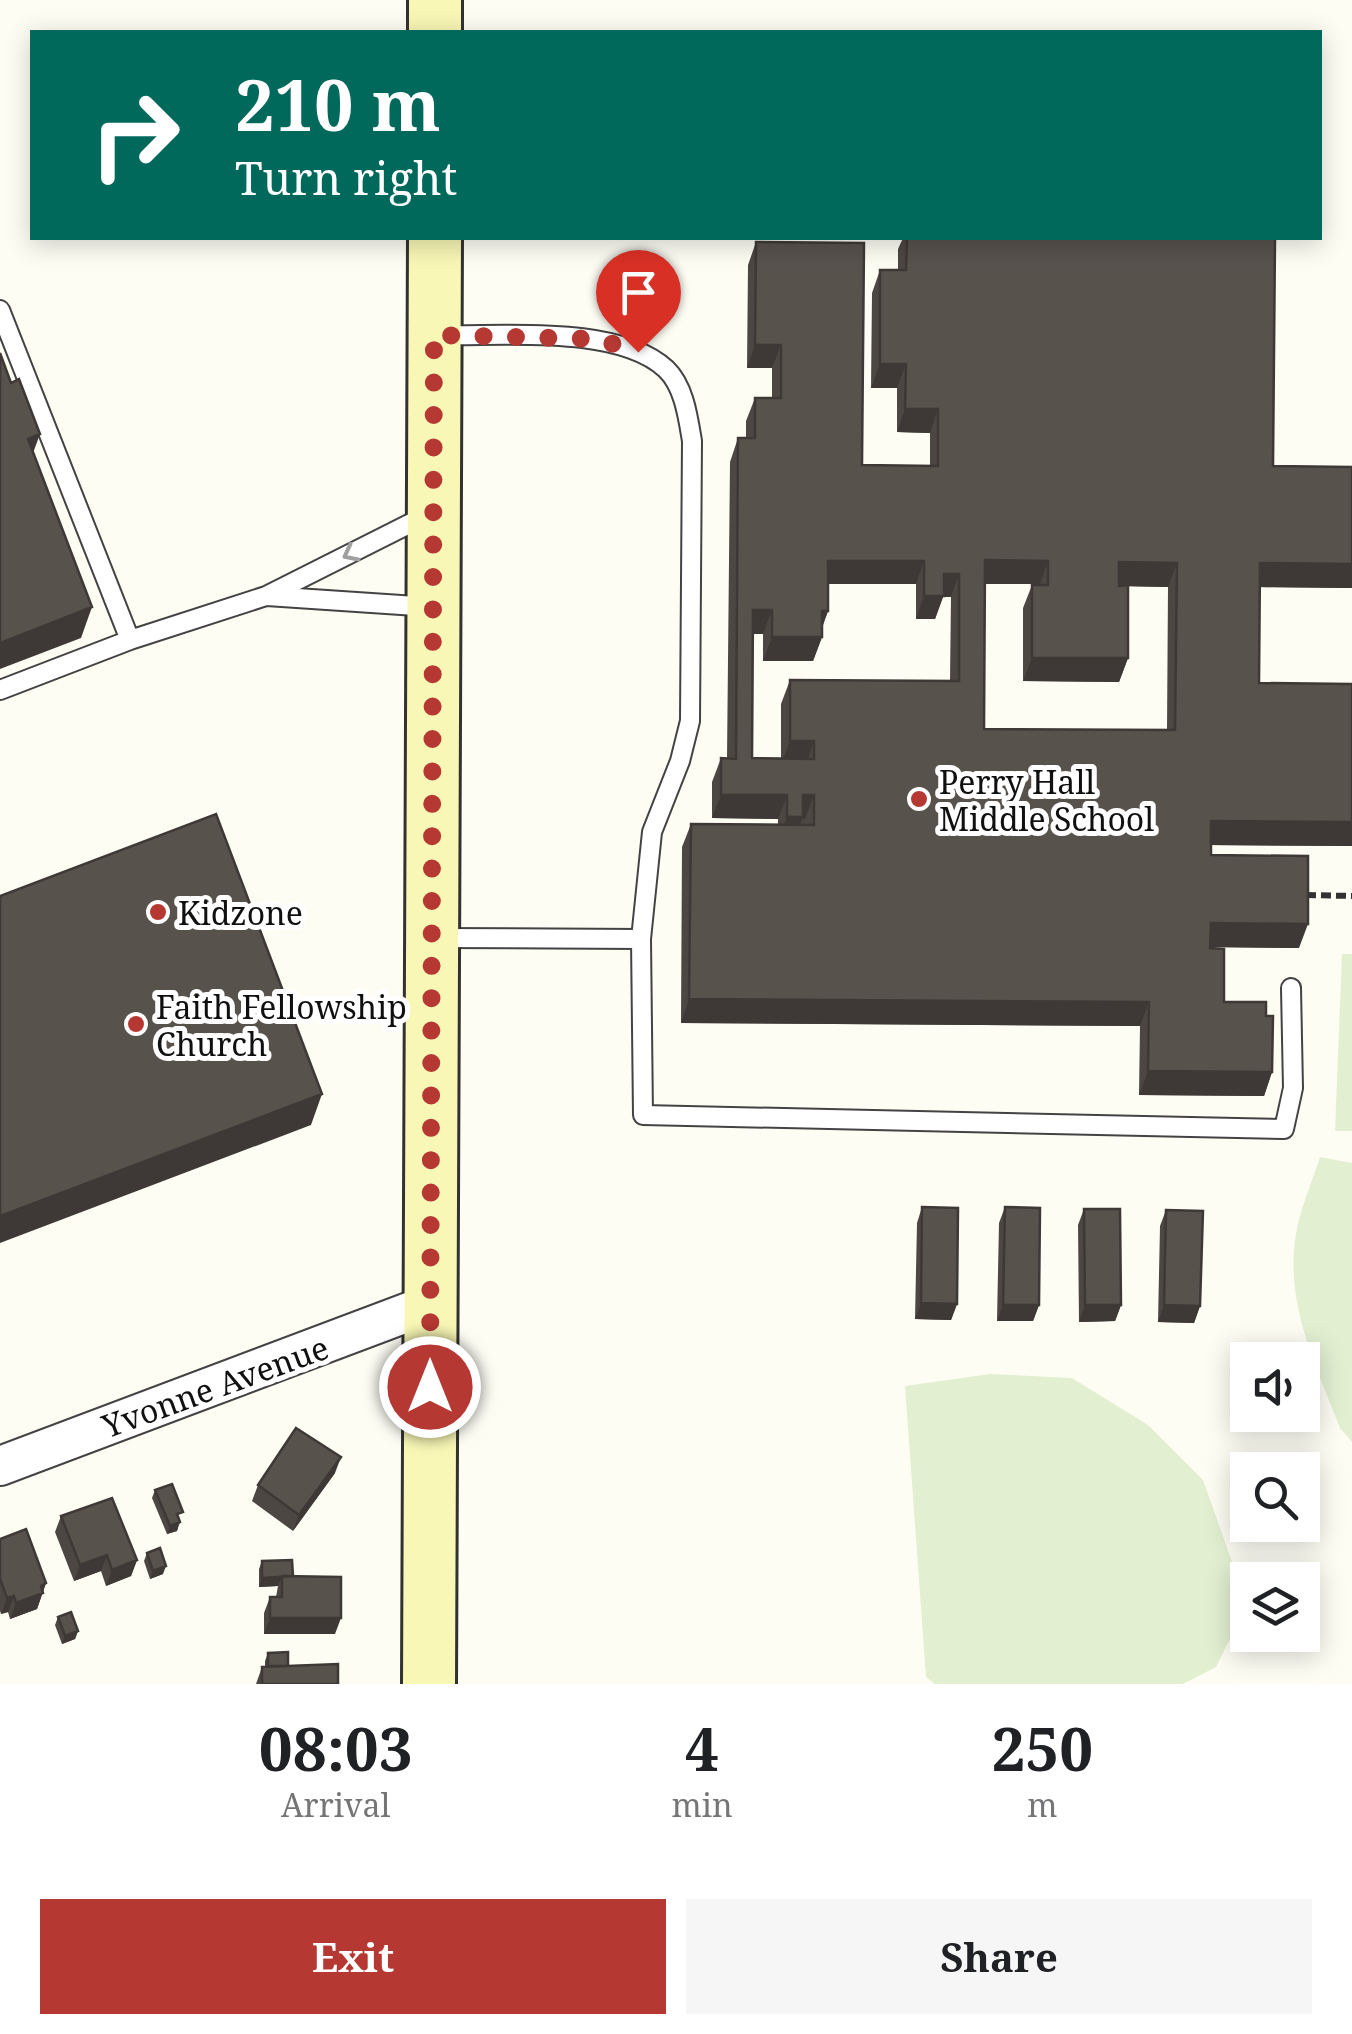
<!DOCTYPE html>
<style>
:root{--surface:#fff;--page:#f6f6f6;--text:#202124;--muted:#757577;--accent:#b63833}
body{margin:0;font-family:"Noto Serif",serif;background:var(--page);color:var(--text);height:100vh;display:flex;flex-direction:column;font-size:38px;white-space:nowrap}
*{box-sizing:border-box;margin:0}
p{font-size:32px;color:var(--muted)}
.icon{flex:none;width:55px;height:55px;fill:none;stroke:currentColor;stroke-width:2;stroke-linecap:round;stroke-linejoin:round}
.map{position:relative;height:1684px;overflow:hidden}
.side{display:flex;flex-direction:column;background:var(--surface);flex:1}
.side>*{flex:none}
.guide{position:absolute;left:30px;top:30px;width:1292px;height:210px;border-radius:0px;box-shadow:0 5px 25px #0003;background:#00695c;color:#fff;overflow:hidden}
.controls{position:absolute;left:1230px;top:1342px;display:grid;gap:20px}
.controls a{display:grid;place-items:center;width:90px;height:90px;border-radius:0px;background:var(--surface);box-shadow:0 5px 25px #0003;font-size:50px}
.pin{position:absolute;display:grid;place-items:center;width:85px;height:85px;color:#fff;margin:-102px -42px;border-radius:50% 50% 50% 0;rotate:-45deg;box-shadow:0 0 10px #0007}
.pin .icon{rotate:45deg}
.me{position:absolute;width:110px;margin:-55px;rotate:0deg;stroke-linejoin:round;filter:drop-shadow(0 0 8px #0008)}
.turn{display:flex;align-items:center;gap:35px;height:210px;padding:0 40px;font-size:45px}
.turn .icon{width:130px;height:130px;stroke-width:2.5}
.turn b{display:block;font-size:70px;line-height:85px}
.eta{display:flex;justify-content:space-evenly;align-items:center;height:170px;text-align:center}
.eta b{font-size:60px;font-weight:700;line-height:70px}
.action{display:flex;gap:20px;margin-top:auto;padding:20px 40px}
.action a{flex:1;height:115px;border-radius:0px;background:var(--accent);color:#fff;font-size:40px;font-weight:700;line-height:115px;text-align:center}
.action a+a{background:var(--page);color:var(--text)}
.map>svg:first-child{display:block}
.pitch{fill:#e2efd1}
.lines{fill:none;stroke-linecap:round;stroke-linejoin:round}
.lane-casing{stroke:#434343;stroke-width:22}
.street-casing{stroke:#434343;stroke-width:42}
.secondary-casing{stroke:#323232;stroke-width:58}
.path{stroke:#323232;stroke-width:6;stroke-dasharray:10 5;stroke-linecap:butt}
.lane{stroke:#fff;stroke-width:18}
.street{stroke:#fff;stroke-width:38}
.secondary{stroke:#f8f7b5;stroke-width:52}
.wall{fill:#4c4742;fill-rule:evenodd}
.shaded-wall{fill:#3e3936}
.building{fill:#58524d;stroke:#3e3936;stroke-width:2.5;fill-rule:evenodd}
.oneway{stroke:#9f9f9f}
.route{stroke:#b63833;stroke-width:18;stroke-dasharray:0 32.4}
.poi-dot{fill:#b63833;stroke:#fff;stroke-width:4}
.labels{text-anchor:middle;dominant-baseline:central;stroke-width:10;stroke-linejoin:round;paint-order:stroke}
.poi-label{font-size:32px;fill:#101010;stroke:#fff;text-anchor:start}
.street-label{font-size:32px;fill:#101010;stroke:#fff}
</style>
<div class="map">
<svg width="1352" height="1684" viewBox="0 0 1352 1684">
<rect width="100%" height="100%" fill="#fefdf4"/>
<path class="pitch" d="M1342,954h10v177h-17z
M1320,1157l32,6v279l-12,-14c-25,-65 -59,-132 -42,-204 5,-22 15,-45 22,-67z
M990,1374l82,4 76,47 55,55 44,124 -31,63 -33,17h-248l-9,-7 -21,-291z"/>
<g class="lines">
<defs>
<path id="lane" d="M0,310l130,330 136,-44 163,-82
M267,596l164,11
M0,690l130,-50
M435,938l206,1 11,-107 28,-71 10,-40 2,-280c-4,-24 -8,-55 -26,-72 -49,-45 -165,-32 -228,-34
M641,939l2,176 641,14 9,-41 -2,-100"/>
<path id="street" d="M0,1466l430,-162"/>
<path id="secondary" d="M435,32v-32
M429,1684l6,-1446"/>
</defs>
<use href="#lane" class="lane-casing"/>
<use href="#street" class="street-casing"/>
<use href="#secondary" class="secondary-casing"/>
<path class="path" d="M1306,895l46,1"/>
<use href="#lane" class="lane"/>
<use href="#street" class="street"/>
<use href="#secondary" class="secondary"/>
</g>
<path class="wall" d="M903,238h372l-2,228 79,1v121l-92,-1 -1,96 93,163 -141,-1v10l88,93 -89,-1 14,55 42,14 6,56 -8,24 -125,-1 1,-69 -459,-3 1,-176 9,-23 87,1v-6l-66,-1v-36l9,-24 6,1 3,-297 8,-24h8v-17l9,-23h17v-30h-25l1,-103 8,-23 106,223 68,1v-33l-33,-1v-44h-26l1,-95 8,-23h18v-21zM828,584h88v35h19l8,-22h8l-1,84 -160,-1 -9,24v55l-29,-1 1,-124h10v27h50l9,-24v-9l6,-17zM985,584h55l-8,1 -9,23v73l96,1 9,-24v-72l40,1 -1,143 -183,-1z
M922,1207l35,97 -6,16 -36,-1 2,-96z
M1005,1207l34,98 -6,16h-36l2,-98z
M1084,1209l37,96 -6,16 -36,1 -1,-97z
M1166,1210l34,96 -6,17 -36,-1 2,-96z
M335,1473l-42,58 -41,-30 6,-16z
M155,1490l24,31 -2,10 -10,3 -15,-36z
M61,1516l76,44 -6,16 -25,10 -5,-15 -27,10 -19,-49z
M0,1539l46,44 -9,26 -27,10 -2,-7 -7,2 -1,-3z
M147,1553l16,21 -13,5 -6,-18z
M262,1561l31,15 42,58h-71v-21l6,-16h6l2,-11 -19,1v-18z
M58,1617l20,14 -3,8 -13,5 -7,-19z
M268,1653l20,13 50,18h-82l6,-17h3v-6z"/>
<path class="shaded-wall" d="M755,345h26l-9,23h-25z
M880,364h26l-9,24h-26z
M905,409h33l-8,24 -33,-1z
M40,434l-11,30 -1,-25z
M985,560l63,1 -8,23h-64z
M828,561h96l-8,23h-96z
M1119,562l58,1 -9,24 -57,-1z
M1260,563l92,1v24l-101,-1z
M944,574h15l-8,23h-8l-8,22h-19l8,-23z
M92,607l-11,31 -81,31v-26z
M753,610h19l-9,24h-19z
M822,611h6l-9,24z
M772,637h50l-9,24h-50z
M1032,658h96l-9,24 -96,-1z
M790,741h24l-8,24h-25z
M721,795h66l-9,24 -66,-1z
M803,795h11l-9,24h-3l-8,21 -16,1 9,-24z
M1211,821l141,1v24l-149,-1z
M1211,923l97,1 -9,24 -97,-1z
M689,999l460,3 -9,24 -459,-3z
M1148,1071l124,1 -8,24 -125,-1z
M322,1094l-11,31 -311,118v-27z
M921,1303l36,1 -6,16 -36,-1z
M1003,1305h36l-6,16h-36z
M1085,1305h36l-6,16 -36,1z
M1164,1305l36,1 -6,17 -36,-1z
M341,1457l-6,16 -42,58 6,-16z
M180,1522l-3,9 -10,3 3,-8z
M107,1555l-6,16 -27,10 6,-16z
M137,1560l-6,16 -25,10 6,-16z
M166,1566l-3,8 -13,5 3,-8z
M262,1578h19l-3,8 -19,1z
M46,1583l-9,26 -27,10 6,-16z
M14,1596l-6,16 -7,2 6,-16z
M270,1618h71l-6,16h-71z
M78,1631l-3,8 -13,5 3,-8z"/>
<path class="building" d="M907,238h368l-2,228 79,1v97l-92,-1 -1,120 93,1v138l-141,-1v34l97,1v68l-97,-1 -1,25 14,1v53h42v14h7l-1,56 -124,-1 1,-69 -460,-3 2,-175 123,1v-30h-11v22h-16v-22h-66v-37l15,1 2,-321h17v-40h26v-53h-26l1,-103 108,1 -2,222 76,1v-57h-33l1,-45h-26v-94h26zM985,560l63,1v24h-16v73h96v-73l-9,1v-24l58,1 -2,167 -191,-1zM828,561h96v35h20v-22h15v107l-169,-1v61h24v18l-62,-1 1,-148h19v27h50v-26h6z
M0,353l11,30 8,-4 21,55 -12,5 64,168 -92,36z
M216,814l106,280 -322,122v-320z
M922,1207l36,1 -1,96 -36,-1z
M1005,1207l35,1 -1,97h-36z
M1084,1209h36l1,96h-36z
M1166,1210l37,1 -3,95 -36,-1z
M296,1428l45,29 -42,58 -41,-30z
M172,1484l11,28 -6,2 3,8 -10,4 -15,-36z
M112,1498l25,62 -25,10 -5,-15 -27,10 -19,-49z
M26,1529l20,54 -5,3 2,7 -27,10 -2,-7 -7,2 -7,-19v-40z
M160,1548l6,18 -13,5 -6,-18z
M292,1560l1,16 -31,2v-17z
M282,1576l59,1v41h-71v-21h12z
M71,1612l7,19 -13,5 -7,-19z
M288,1652v14h-20v-13z
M338,1664v20h-76v-17z"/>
<defs><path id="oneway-chevron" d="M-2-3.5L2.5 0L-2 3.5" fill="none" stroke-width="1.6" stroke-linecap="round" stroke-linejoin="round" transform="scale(2.5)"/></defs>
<use class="oneway" href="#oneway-chevron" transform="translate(350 554) rotate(153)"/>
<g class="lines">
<path class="route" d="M430,1387l4,-1052 164,4 40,13"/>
</g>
<g class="poi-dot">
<circle cx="919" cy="799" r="10"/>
<circle cx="158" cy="912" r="10"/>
<circle cx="136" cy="1024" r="10"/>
</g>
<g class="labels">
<g class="poi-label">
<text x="939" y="781">Perry Hall<tspan x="939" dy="37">Middle School</tspan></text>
<text x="178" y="912">Kidzone</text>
<text x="156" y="1006">Faith Fellowship<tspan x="156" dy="37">Church</tspan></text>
</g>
<g class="street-label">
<text transform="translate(215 1386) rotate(-20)">Yvonne Avenue</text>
</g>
</g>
</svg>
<div class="controls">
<a><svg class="icon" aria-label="sound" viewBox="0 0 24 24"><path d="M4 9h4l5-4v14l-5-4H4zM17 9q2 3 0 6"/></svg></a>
<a><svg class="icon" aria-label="search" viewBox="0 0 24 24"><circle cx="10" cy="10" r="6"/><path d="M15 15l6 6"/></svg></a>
<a><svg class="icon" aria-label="layers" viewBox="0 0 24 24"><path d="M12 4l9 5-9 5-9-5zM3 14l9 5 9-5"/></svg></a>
</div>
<div class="pin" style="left:638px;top:352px;background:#d93025"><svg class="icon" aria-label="arrive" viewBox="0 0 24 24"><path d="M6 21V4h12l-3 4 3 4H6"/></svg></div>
<svg class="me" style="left:430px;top:1387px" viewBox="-20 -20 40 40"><circle r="17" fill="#b63833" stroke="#fff" stroke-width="3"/><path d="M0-11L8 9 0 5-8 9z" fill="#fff"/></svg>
<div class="guide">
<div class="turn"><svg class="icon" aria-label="right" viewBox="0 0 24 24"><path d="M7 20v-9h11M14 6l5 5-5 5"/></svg><div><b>210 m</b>Turn right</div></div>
</div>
</div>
<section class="side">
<div class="eta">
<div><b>08:03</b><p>Arrival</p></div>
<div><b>4</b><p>min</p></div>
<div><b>250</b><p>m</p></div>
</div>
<div class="action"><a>Exit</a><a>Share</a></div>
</section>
